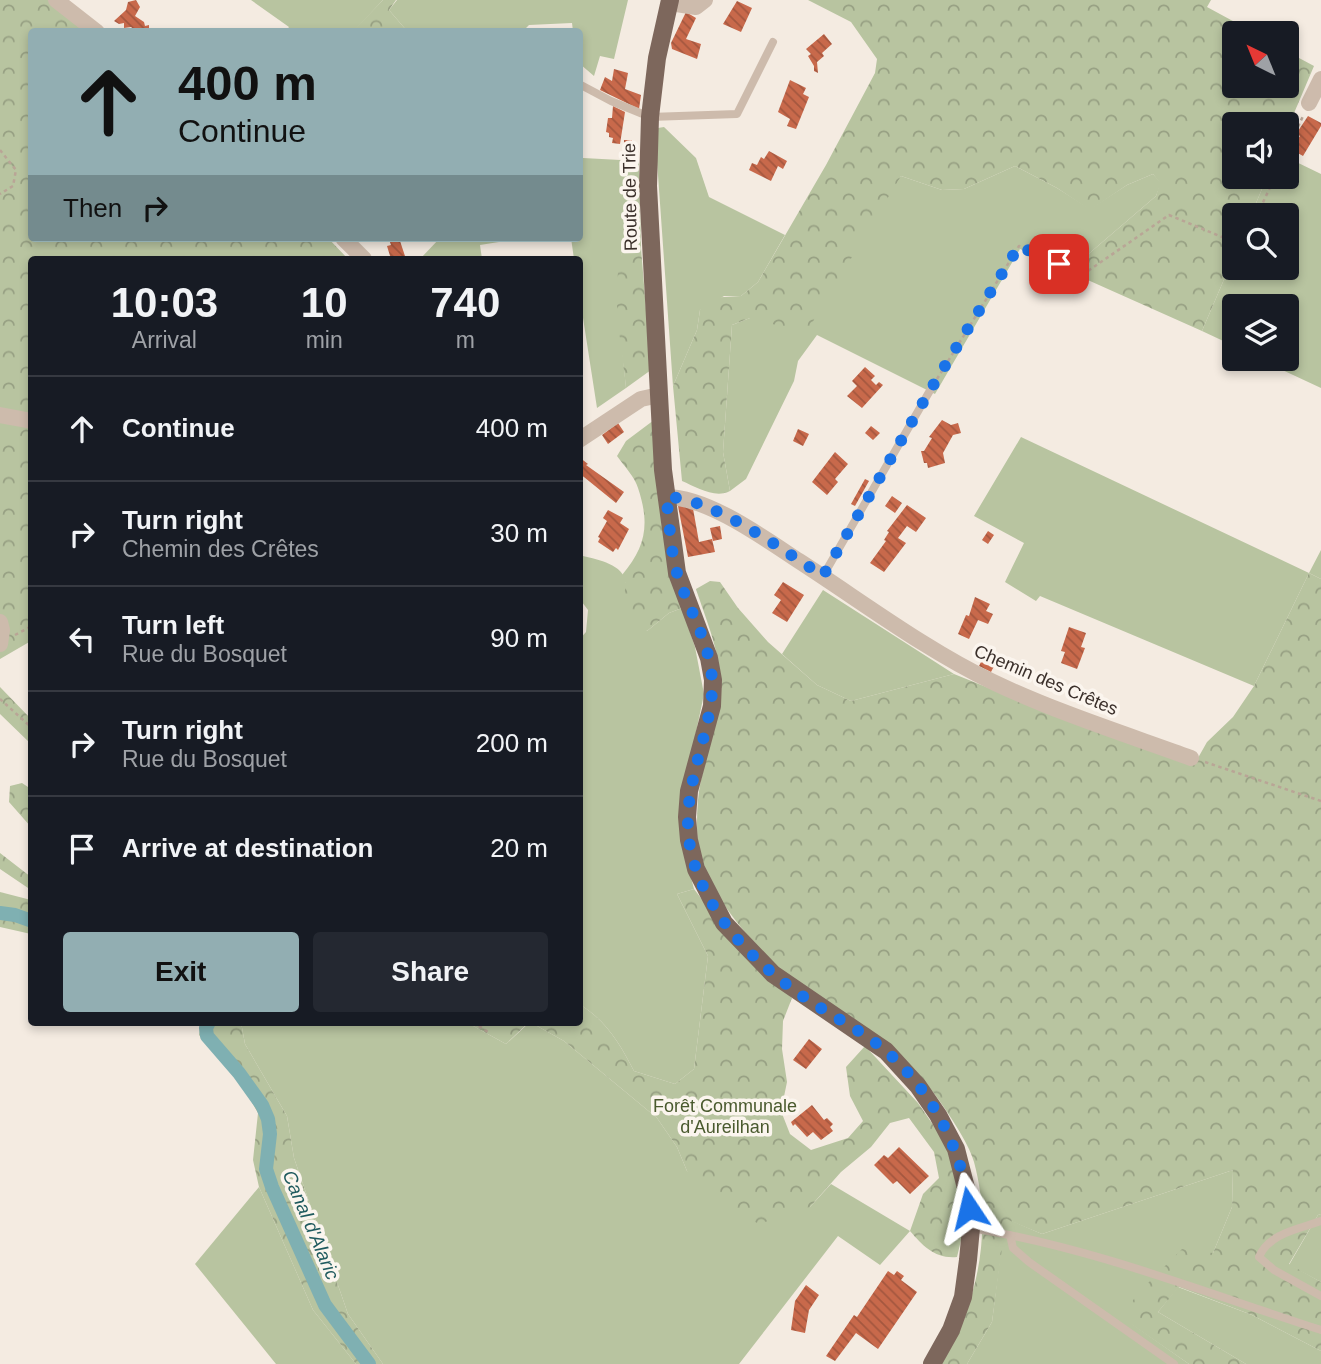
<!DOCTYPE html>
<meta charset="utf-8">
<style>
:root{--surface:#171b24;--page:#242831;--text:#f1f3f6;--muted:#9ea1a6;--line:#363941;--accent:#92aeb2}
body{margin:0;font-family:Helvetica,sans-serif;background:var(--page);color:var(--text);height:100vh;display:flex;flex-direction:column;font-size:26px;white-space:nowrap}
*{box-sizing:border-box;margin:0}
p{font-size:23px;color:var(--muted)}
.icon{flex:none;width:38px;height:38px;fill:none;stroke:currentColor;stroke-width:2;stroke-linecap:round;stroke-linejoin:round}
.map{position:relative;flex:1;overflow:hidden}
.details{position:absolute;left:28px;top:256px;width:555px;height:770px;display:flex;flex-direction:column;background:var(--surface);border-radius:7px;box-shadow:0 4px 10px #0003}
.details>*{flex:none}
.hud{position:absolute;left:28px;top:28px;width:555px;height:214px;border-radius:7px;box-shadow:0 4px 10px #0003;background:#92aeb2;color:#111;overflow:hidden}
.needle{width:46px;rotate:317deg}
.buttons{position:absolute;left:1222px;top:21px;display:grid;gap:14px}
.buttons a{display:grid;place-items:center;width:77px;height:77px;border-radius:7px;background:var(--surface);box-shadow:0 4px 10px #0003;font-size:35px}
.pin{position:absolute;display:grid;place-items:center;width:60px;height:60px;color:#fff;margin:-30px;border-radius:14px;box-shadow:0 4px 10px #0006}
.me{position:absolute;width:77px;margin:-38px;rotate:350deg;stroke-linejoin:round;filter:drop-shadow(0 0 5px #0008)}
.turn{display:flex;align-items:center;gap:24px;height:147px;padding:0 35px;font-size:32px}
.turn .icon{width:91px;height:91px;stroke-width:2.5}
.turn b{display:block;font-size:49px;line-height:60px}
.then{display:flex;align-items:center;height:66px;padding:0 35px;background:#0003;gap:14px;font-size:26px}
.eta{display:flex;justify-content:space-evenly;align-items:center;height:119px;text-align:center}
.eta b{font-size:42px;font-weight:600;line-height:49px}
.button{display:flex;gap:14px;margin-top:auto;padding:14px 35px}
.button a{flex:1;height:80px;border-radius:7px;background:var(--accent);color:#111;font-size:28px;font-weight:600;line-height:80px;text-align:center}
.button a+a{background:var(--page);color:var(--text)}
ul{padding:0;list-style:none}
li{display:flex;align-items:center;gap:21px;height:105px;padding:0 35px;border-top:2px solid var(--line)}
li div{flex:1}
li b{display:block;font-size:26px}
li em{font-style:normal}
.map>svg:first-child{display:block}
.green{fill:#b8c4a0}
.forest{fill:url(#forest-crowns)}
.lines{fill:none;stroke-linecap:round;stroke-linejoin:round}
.canal{stroke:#7fb0b2;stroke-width:14}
.building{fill:url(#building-back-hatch)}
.path{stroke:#b9a596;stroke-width:2.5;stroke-dasharray:3.5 3.5;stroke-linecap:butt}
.lane{stroke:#cdbbac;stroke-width:8}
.street{stroke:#cdbbac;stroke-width:16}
.primary{stroke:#7d675c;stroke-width:18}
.route{stroke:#1a73e8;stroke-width:12;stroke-dasharray:0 21.6}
.labels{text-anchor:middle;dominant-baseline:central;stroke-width:7;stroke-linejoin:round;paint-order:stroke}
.street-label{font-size:18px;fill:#3b302b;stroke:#fbf5ee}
.park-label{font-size:18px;fill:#4a5a2e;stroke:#fbf5ee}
.water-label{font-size:19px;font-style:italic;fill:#1f5a5e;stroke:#fbf5ee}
</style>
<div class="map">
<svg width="1321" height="1364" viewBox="0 0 1321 1364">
<defs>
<pattern id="forest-crowns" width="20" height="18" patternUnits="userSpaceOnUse" patternTransform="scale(1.75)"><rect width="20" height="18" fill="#b8c4a0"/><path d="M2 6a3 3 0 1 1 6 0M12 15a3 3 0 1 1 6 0" fill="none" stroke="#97a083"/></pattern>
<pattern id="building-back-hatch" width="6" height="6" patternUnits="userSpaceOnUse" patternTransform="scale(1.75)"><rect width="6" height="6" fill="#c8694b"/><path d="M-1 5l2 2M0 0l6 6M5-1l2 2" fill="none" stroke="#a4573f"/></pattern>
</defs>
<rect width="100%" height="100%" fill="#f4ebe1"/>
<path class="green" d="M251,0h132l-30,32 -67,-1 3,-4z
M397,0h231l-14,59 -14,-3 -6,20 -14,-12 -1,-32 -6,-1 -1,-8 -43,2 -6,6h-116l-18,-21z
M664,127l32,31 13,39 76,38 -27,47 -17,14h-17l-24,14 -3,20 -24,56 -16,-225 1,-33z
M579,133l4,5v20l56,3 2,87 -19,4 -4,55 8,81 -29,20 -18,-116v-33h-5l-3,-21h8z
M1286,157l35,17v214l-62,-29h27v-53h-52v40l-32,-15 32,-75v12h52v-53h-35l16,-38h19z
M1015,166l42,22 33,21 37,-24 26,-11 8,9 -5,13 -71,61 -4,20 -61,-28 -85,145 -118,-59 -19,26 -4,20 -48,98 -16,12 -7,-39 9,-127 18,-7 151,-142 41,14 22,-1z
M440,238h84l-44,7 2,14h-62z
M1021,437l288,136 12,-23v29l-12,-6 -55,113 -214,-90 -4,5 -31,-19 19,-39 -50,-27z
M583,556c16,4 40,8 43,27 1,7 -2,17 -3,24l24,24 22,-18 13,-5 13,39 9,47 -23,110 1,39 12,46 -17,5 31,62 -14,113 -19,15 -41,-13c-14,-27 -28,-51 -55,-67v-364l7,-8 2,-22 -9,-12v-41z
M823,590l131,84 -103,27 -34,-16 -35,-31z
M241,1022h225l40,22 24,-22 34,19 93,77 20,29 10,24 123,36 21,-23 79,47 -30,34 -42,-29 -99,128h-356l-35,-50 -54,-156 -7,-42 -42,-72z
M1233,1170l-1,37 -19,46 -81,71 57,40h-222l25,-42 13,-104 37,16z
M259,1187l54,123 43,54h-80l-81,-100z
M1321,1214v68l-32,-17 29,-50z
M1178,1287l74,28 69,36v13h-75l-88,-52z"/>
<path class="forest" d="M0,0h53l40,31 -61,1v206h296l20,21h-316l-1,382 -31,18z
M383,0h13l-7,10 18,21h-54z
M808,0h403l-4,7 48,26h-21v53h52v-35l28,15 -28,66v-8h-52v53h33l-16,38h-17v41l-32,75 -121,-54 4,-20 71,-61 4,-13 -7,-9 -26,11 -37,25 -33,-22 -42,-22 -51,23 -22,1 -41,-14 -95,157 -56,-15 -18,7 -9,127 7,39c-15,8 -34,-4 -48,-10l-9,-95 24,-56 3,-20 7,-12 34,-2 17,-14 68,-117 49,-92 2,-14 -26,-37z
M641,248l10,122 -25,18c-4,-43 -16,-93 -4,-136z
M654,420l28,188 -13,5 -22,18 -18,-6 -7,-18 4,-23 -4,-9c24,-28 28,-51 16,-87 -3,-11 -14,-22 -21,-32l9,-15z
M1309,573l12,6v635l-3,1 -29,49 32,18v69l-69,-36 -73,-28 -21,25 88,52h-57l-58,-40 -7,-9 13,-21 45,-45 31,4 19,-46 1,-37 -191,64 -36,-15 -14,103 -25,42h-26c6,-9 10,-19 15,-29 26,-54 34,-114 18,-173 -5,-19 -29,-54 -41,-70 -75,-59 -186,-131 -227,-219 -10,-23 -10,-49 -8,-73 3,-35 19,-68 22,-103 4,-37 -13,-74 -24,-108l14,-8 10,1 18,26 30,34 49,43 34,16 103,-27 129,52 111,39 13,-23 26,-25 21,-31z
M0,687l31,32v25l-31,-30z
M22,783l9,6v38l-22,-25 1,-16z
M0,853l31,24v13l-31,-21z
M694,889l42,55 56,54 -9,23 -1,28 5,33 -6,29 9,23 21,16 37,-12 15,-17 -13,-25 -4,-29 19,-21 53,57 27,39 12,25 7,61 -7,29c-22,2 -34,-11 -47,-26l13,-37 16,-16 -5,-26 -25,-34 -19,5 -19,24 -30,25 -31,35 -51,17 -36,-19 -36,-34 -10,-24 -20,-29 -93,-77 -34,-19h49v-18c27,16 41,40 55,67l41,13 19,-15 14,-113 -31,-62z
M0,892l31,8v34l-31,-7z
M201,1022h40l4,22 42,72 7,42 54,156 35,50h-27l-43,-54 -54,-123 -6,-27 5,-47 -16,-28 -43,-50z
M466,1022h63l-23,22z"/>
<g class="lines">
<path class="canal" d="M0,913l15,2 17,6
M209,1022l-3,6 1,8 32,37 23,32 6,14 2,15 -4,35 6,18 53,118 44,59"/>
</g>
<path class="building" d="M136,0l4,7 -5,9 9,6 1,4 4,-1v7h-12l-6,-5 -7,1v-5l-5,1 -5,-3 12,-11 2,-8z
M737,1l15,7 -11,24 -18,-8z
M686,12l10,6 -10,21 15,5 -4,15 -25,-10 -1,-6z
M824,34l8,10 -10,9 2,3 -7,6 1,11 -4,-2v-5l-6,-10 3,-2 -5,-5z
M614,69l14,4 -3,16 16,6 -2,14 -39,-19 5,-13 7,4z
M790,80l16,8 -3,6 6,3 -13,32 -9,-3 3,-7 -12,-7z
M613,106l12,6 -5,32 -8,-1 1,-5 -4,-1v-4l-3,-1 2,-14h4z
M1308,116l13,7v3l-18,30 -12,-7 9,-13 -4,-2z
M624,140h8v11h-8z
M769,151l18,10 -4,8 -5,-3 -7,15 -22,-11 3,-7 5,2 4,-8 3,2z
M393,238h16l-9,3 6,18h-15l-4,-13 4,-1 -2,-6z
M865,367l10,9 -4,4 5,5 3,-3 4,3 -21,23 -15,-12 10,-10 -5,-5z
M942,420l9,5 7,-2 3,10 -8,2 -10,18 2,10 -17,5 -1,-5h-3l-3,-12h3l8,-13 -3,-1z
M618,423l6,9 -16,12 -6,-9z
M871,426l9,7 -7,7 -8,-7z
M798,429l11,5 -6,12 -10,-5z
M835,452l13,12 -13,15 3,3 -11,13 -15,-13z
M579,457l9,7 -2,1 38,27 -8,11 -37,-30z
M865,479l4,2 -14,25 -4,-2z
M892,496l10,7 -7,10 -10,-7z
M692,503l7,39 13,-3 3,13 -27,5 -10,-51z
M907,505l19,13 -10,14 -9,-6 -9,12 8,5 -22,29 -14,-9 16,-22 -2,-1 5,-8 -2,-1z
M608,510l15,8 -3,5 9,6 -11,21 -2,-2 -3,4 -15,-10 2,-4 -2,-1 9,-16 -4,-3z
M720,526l2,13 -9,2 -3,-13z
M988,531l6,4 -6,9 -6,-4z
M783,582l21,13 -17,27 -15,-9 9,-13 -7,-5z
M975,597l15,7 -4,7 7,3 -5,10 -10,-4 -9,19 -11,-5 8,-19 3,1z
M1069,627l17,6 -5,14 4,1 -8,21 -16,-6 4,-11 -4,-1z
M986,652l12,6 -7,14 -12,-6z
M809,1039l13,10 -16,20 -13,-9z
M812,1105l12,15 3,-2 6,6 -3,3 3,4 -12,9 -8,-8 -6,5 -12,-13 -2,2 -2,-4z
M899,1147l30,29 -19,18 -13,-13 -4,3 -19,-19 10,-10 4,3z
M888,1271l6,4 3,-4 7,5 -3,4 16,12 -39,57 -22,-16 -21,28 -9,-5 28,-41 3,2z
M806,1285l13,10 -10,15 -4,23 -14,-3 4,-29z"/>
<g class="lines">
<path class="path" d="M0,150l16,20 -3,16 -13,8
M1286,152l18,-38
M1257,215l18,-38
M937,379l82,-133 61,26 8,-1 81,-56 65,27
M15,635l17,-9
M0,699l32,29
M1205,762l116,39
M473,1022l15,10"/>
<path class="lane" d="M579,84l32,17 39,16 87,-3 36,-72
M823,576l109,-189
M1321,1221c-22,8 -52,12 -62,36l15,13 47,26
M971,1228c120,19 235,65 350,102
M1010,1235l3,13 16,14 145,102"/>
<path class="street" d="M56,0l41,32
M670,3l26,4 9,-7
M1309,103l12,-24
M343,238l21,21
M0,415l32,6
M579,440l62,-41 18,-4
M666,497c42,0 98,41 133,64 62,40 127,89 194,121 63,30 132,52 198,76
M0,622l2,8 -2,14"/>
<path class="primary" d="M670,0l-13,58 -7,59 -2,69 15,284 14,103 32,85 4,22 -1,26 -23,85 -2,26 2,23 7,29 28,54 49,51 113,77 32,35 20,29 18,34 10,39 5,40 -3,32 -5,37 -12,33 -19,34"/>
</g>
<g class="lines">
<path class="route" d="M969,1208c-7,-59 -37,-117 -82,-156 -21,-18 -47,-32 -71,-47 -43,-28 -83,-62 -107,-107 -31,-57 -23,-96 -7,-154 5,-21 11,-41 10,-63 -1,-36 -23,-71 -34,-105 -8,-24 -8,-54 -12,-79 45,0 118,54 157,79l109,-189 87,-141 40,18"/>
</g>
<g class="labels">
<g class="street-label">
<text transform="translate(630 197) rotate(-91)">Route de Trie</text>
<text transform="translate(1046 680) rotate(23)">Chemin des Crêtes</text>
</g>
<g class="park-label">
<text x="725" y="1106">Forêt Communale<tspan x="725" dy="21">d'Aureilhan</tspan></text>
</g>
<g class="water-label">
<text transform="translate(311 1225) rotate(67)">Canal d'Alaric</text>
</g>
</g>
</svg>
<div class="buttons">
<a><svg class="needle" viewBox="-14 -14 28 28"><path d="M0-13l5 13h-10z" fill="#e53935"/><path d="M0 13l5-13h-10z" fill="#9ea1a6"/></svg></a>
<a><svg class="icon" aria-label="sound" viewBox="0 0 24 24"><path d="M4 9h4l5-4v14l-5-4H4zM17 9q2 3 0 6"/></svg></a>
<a><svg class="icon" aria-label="search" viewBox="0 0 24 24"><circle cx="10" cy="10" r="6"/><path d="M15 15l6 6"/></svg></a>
<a><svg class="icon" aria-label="layers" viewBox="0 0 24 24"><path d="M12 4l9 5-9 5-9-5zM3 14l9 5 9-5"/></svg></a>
</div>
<div class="pin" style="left:1059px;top:264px;background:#d93025"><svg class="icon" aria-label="arrive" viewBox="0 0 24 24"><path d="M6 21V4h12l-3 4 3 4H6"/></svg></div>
<svg class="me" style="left:969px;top:1208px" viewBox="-20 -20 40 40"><path d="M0-17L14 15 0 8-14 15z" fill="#1a73e8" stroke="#fff" stroke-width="4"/></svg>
<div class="hud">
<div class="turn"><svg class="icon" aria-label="ahead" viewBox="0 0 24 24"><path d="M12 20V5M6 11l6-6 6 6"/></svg><div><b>400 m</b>Continue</div></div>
<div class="then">Then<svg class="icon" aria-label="right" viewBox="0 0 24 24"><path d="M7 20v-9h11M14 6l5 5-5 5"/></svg></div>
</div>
<section class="details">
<div class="eta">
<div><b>10:03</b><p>Arrival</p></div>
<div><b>10</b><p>min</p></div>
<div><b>740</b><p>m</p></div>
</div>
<ul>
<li><svg class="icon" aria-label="ahead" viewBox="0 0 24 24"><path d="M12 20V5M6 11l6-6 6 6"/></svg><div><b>Continue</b></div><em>400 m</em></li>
<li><svg class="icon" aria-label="right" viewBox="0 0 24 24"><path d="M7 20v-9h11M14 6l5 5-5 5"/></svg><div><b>Turn right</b><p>Chemin des Crêtes</p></div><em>30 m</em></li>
<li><svg class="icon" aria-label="left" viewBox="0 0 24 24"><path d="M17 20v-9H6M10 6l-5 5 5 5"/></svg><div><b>Turn left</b><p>Rue du Bosquet</p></div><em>90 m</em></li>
<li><svg class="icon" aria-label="right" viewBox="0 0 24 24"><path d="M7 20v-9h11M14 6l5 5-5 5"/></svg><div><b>Turn right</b><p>Rue du Bosquet</p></div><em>200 m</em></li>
<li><svg class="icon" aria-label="arrive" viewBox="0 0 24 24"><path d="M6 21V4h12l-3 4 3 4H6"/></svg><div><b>Arrive at destination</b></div><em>20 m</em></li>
</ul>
<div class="button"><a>Exit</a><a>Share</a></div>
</section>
</div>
